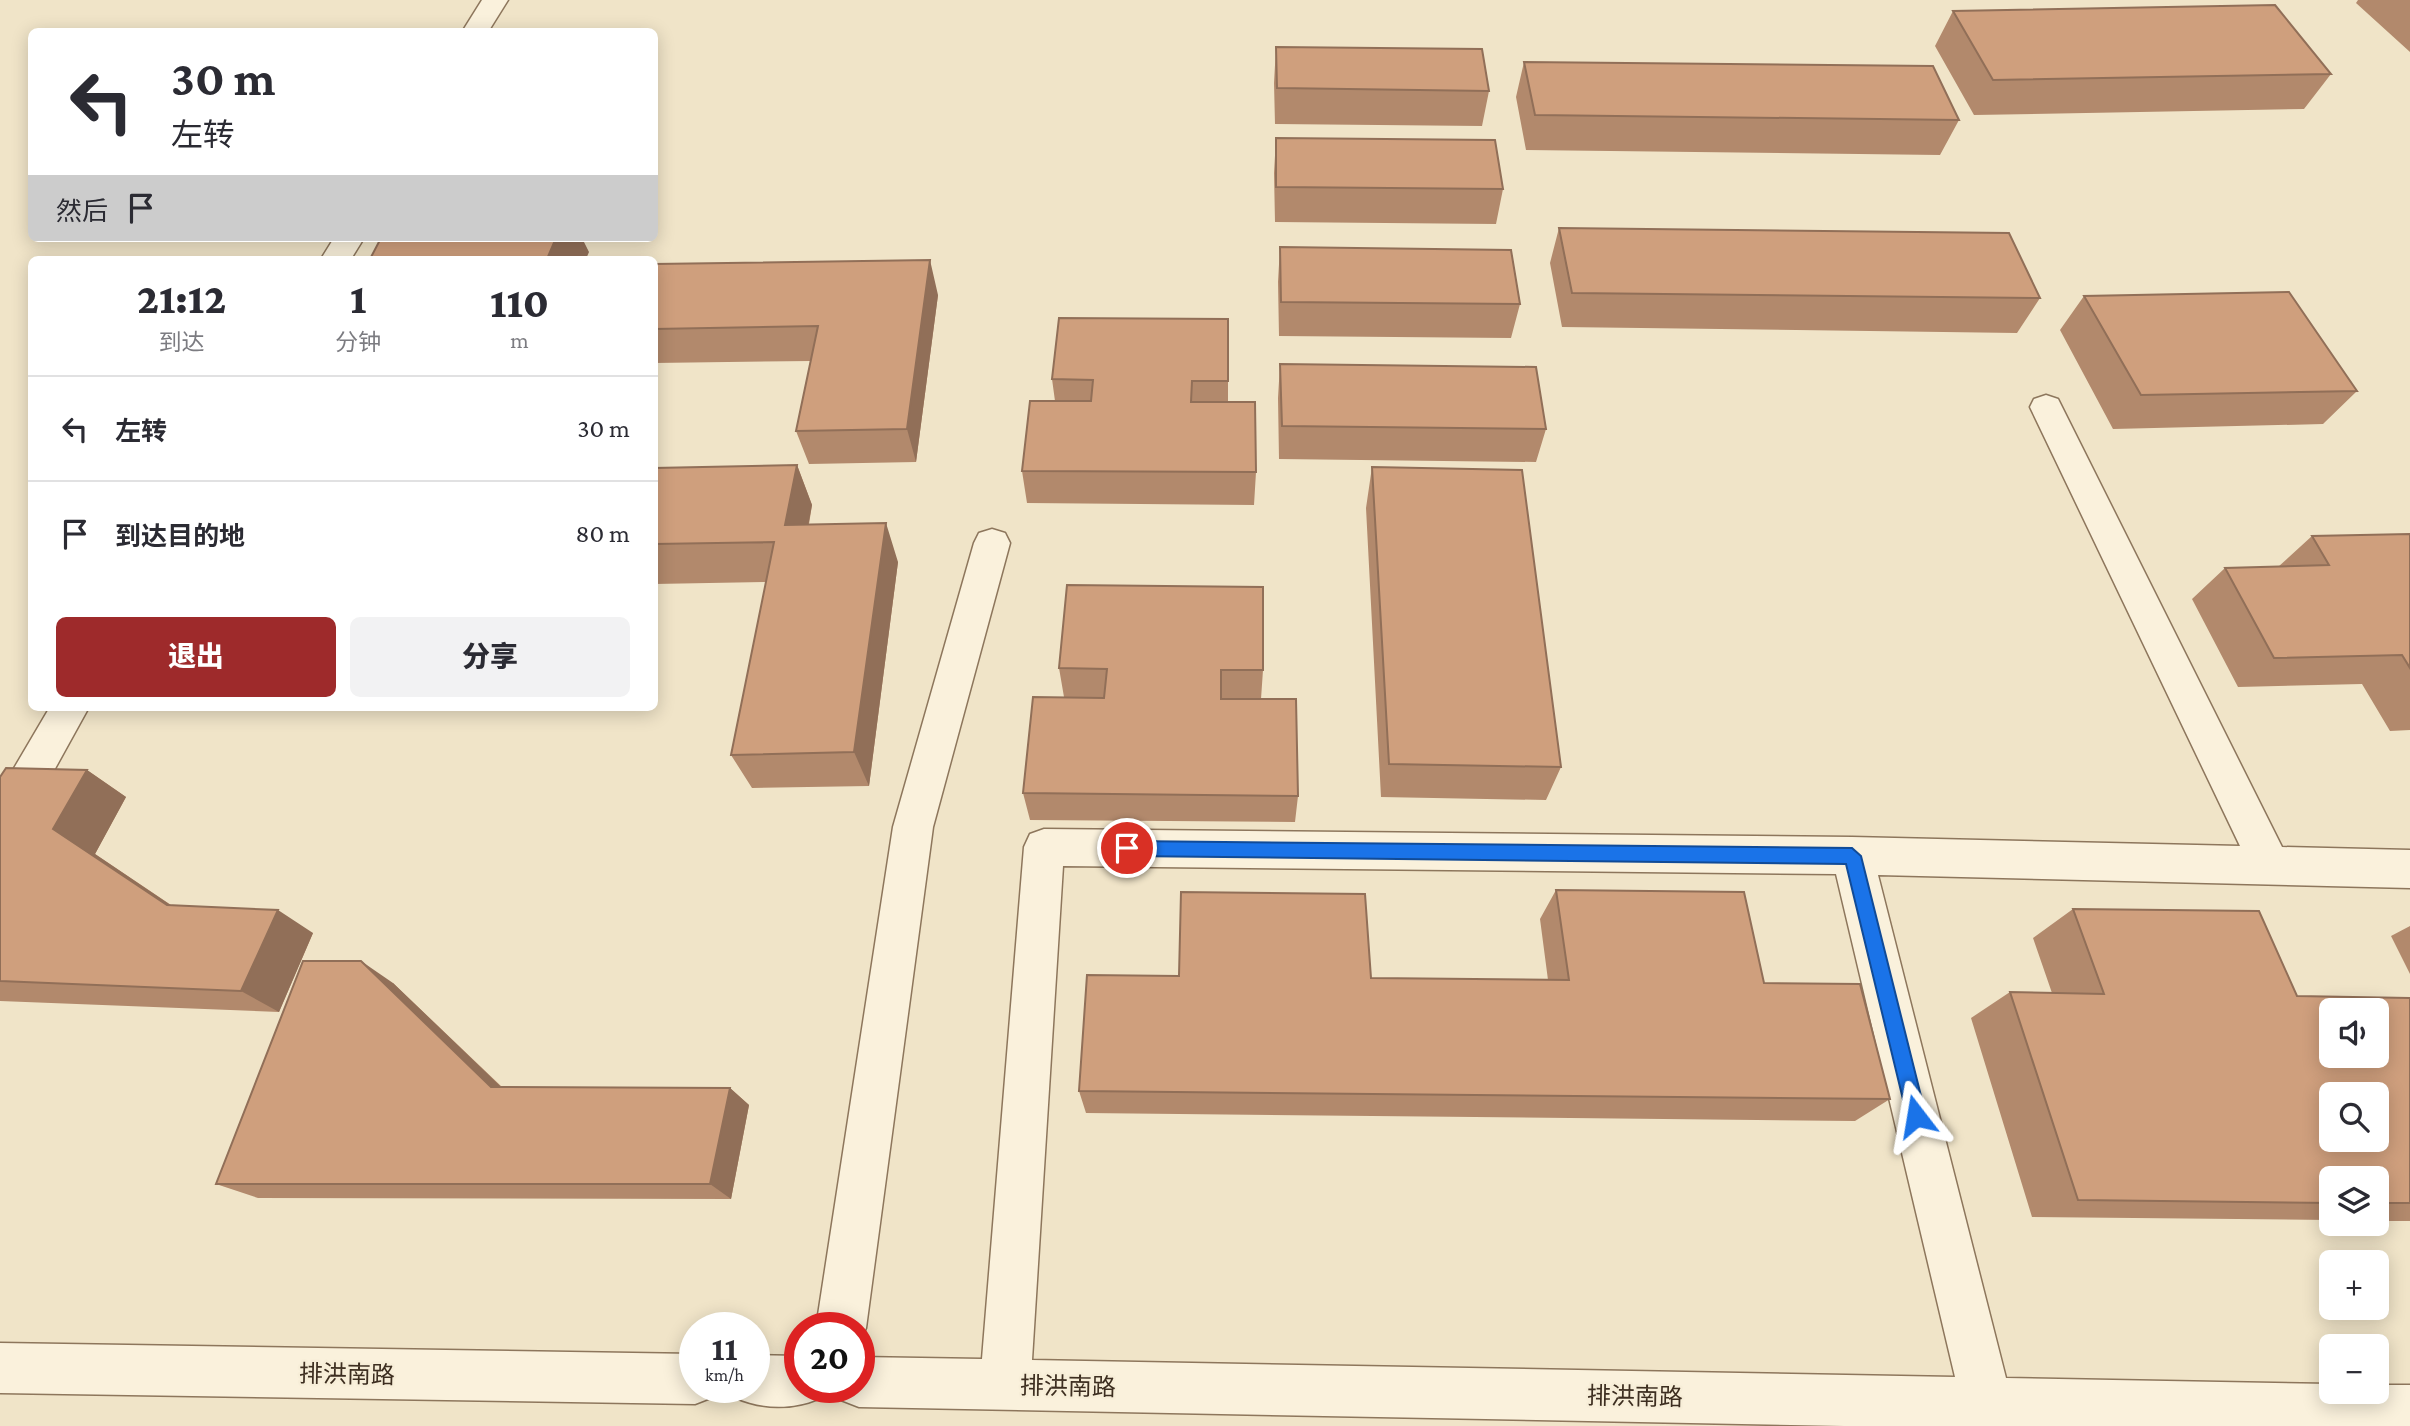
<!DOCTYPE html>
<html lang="zh">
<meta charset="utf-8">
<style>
:root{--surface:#fff;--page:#f2f2f3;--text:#2b2b33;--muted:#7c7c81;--line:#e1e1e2;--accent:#9e2a2b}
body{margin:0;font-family:"Crimson Pro","Noto Sans SC",serif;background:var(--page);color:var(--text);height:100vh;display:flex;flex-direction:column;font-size:26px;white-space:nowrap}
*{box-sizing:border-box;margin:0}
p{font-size:23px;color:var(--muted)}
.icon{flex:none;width:38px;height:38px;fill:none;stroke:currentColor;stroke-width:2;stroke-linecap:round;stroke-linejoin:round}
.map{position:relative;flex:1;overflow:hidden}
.details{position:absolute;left:28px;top:256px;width:630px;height:455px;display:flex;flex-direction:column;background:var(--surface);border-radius:10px;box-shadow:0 4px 18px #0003}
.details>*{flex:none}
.top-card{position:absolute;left:28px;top:28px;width:630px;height:214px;border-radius:10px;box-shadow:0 4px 18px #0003;background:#fff;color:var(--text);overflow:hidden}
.fabs{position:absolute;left:2319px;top:998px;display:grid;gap:14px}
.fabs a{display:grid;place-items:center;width:70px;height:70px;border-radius:10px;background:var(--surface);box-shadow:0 4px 18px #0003;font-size:35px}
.speed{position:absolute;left:679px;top:1312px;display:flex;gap:14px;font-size:35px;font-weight:700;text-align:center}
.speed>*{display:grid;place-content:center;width:91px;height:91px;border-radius:50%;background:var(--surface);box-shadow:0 4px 18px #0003;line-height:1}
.speed small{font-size:18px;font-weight:400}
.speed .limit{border:10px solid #d22;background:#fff;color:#111}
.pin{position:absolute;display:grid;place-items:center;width:60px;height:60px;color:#fff;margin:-30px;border:4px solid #fff;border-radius:50%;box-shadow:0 2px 7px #0007}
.me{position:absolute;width:77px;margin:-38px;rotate:346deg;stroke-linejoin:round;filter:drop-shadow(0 0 5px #0008)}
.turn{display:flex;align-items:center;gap:24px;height:147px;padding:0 28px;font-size:32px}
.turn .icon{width:91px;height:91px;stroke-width:2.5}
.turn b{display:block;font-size:49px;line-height:60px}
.then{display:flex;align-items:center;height:66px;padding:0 28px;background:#0003;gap:14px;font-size:26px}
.eta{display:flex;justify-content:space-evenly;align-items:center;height:119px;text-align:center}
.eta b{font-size:42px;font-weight:800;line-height:49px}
.cta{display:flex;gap:14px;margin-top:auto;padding:14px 28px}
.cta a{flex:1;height:80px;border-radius:10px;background:var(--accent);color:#fff;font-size:28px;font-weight:800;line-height:80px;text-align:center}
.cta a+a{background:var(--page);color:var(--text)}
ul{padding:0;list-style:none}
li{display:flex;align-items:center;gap:21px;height:105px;padding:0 28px;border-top:2px solid var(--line)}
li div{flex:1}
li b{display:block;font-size:26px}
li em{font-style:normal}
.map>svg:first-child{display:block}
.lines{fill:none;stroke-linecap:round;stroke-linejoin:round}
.minor-casing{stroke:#8d765c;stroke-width:3}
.minor{fill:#faf1dc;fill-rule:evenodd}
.wall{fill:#b2896c}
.shaded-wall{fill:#916f58}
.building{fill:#cf9f7d;stroke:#916f58;stroke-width:2;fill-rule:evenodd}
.route{fill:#1a73e8;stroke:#114b97;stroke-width:2}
.labels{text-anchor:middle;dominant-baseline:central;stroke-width:5;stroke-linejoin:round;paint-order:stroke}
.near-street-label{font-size:24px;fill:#3d2e20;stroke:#f7eed8}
</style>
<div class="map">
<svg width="2410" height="1426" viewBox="0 0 2410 1426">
<rect width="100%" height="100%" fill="#f0e4c8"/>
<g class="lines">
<defs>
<path id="minor" d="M482,0h26l-20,32h-26z
M334,238h30l-13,21h-30z
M2046,395l12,4 224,448 128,3v38l-532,-13 128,503 325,6v7h45v-6h34v41h-566l-985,-19 -18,-7 -5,-12h23v-31l123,2 42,-512 6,-13 14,-5 808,8 388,9 -210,-439 4,-8zM1063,866l773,8 119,503 -923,-17z
M992,529l13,4 5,10 -77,284 -67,501 -7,16v-16h-43l77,-501 81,-284 5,-10z
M50,707h39l-75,136 -14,5v-56z
M0,1343l695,11v34h22l-4,9 -18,7 -695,-11z
M754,1355l46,1v32h23l-5,11c-26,11 -56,10 -82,-1l-4,-10h22z"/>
</defs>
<use href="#minor" class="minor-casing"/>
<use href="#minor" class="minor"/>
</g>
<path class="wall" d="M2358,0h52v52l-54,-49z
M1953,11l378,63 -27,35 -330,6 -39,-69z
M1276,47l213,44 -7,35 -207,-2 -1,-41z
M1524,62l435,58 -19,35 -414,-5 -10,-53z
M1276,138l227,51 -7,35 -221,-2 -1,-49z
M1559,228l481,70 -23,35 -455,-6 -12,-64z
M1280,247l240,57 -9,34 -232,-2 -1,-54z
M654,264l284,31 -22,167 -107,2 -13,-33 15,-70 -157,2z
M2084,296l273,95 -34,33 -210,5 -53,-99z
M1280,364l266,65 -10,33 -257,-3 -1,-61z
M1052,379l176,2v21l28,70 -2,33 -227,-2 -5,-32 33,-70z
M797,465l15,40 -3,19 89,38 -29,224 -117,2 -21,-33 35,-173 -112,2v-116z
M1372,467l189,300 -15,33 -165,-3 -15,-289z
M2410,534v196l-20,1 -28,-47 -124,3 -46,-88 33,-31 53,-1 34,-31z
M1059,668l204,2 -2,29 37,97 -3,26 -265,-2 -7,-27 41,-96z
M87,770l39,27 -31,57 76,51 142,28 -34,79 -279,-11v-224z
M1556,890l208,93 126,116 -35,22 -769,-8 -7,-22 292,-113 177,2 -8,-61z
M2073,909l224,87 113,2v223h-34v-43h-45v42l-299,-3 -61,-199 39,-26 42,1 -19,-55z
M2410,926v48l-19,-38z
M393,983l109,104 228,1 19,17 -18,94 -473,-1 -42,-14z"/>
<path class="shaded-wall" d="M556,238h26l7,14 -3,7h-39z
M930,260l8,35 -22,167 -9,-33z
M797,465l15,40 -11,59 -16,-39z
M886,523l12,39 -29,224 -15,-34z
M87,770l39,27 -31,57 111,75 -39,-24 -114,-76z
M278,910l35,23 -34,79 -38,-21z
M361,961l32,22 127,122 -29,-18z
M730,1088l19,17 -18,94 -21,-15z"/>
<path class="building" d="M2275,5l56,69 -338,6 -40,-69z
M1276,47l206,2 7,42 -212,-3z
M1524,62l409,4 26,54 -424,-5z
M1276,138l219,2 8,49 -227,-2z
M1559,228l450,5 31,65 -468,-5z
M381,238h175l-9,21h-177z
M1280,247l231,3 9,54 -239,-2z
M930,260l-23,169 -111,2 22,-105 -164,3v-65z
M2289,292l68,99 -216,4 -57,-99z
M1059,318l169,1v62h-36l-1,21h64l1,70 -234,-1 8,-70h61l2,-21 -41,-1z
M1280,364l256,3 10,62 -264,-3z
M797,465l-12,60 101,-2 -32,229 -123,3 43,-213 -120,2v-76z
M1372,467l150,3 39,297 -172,-3z
M2410,534v134l-8,-13 -128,3 -49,-90 104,-3 -17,-29z
M1067,585l196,2v83h-42v29h75l2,97 -275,-3 10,-96 71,1 3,-29 -48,-1z
M6,768l81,2 -34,59 114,76 111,5 -37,81 -241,-10v-204z
M1556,890l188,2 20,91 96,1 30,115 -811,-8 8,-116 92,1 2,-84 184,2 6,84 198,2z
M2073,909l186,2 38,85 113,2v205h-34v-25h-45v25l-253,-3 -68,-208 94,2zM2331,1010h45v45h-45zM2331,1094h45v45h-45z
M303,961h58l130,126 239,1 -20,96h-494z"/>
<path class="route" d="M1127,841l725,7 9,8 65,260 -3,7 -7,3 -6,-3 -3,-7 -61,-252 -719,-8 -8,-8z"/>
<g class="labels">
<g class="near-street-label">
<text transform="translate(347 1374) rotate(1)">排洪南路</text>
<text transform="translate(1068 1386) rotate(1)">排洪南路</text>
<text transform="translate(1635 1396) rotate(1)">排洪南路</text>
</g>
</g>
</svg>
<div class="fabs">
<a><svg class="icon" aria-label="sound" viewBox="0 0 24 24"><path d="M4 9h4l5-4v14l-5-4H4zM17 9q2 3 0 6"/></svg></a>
<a><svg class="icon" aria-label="search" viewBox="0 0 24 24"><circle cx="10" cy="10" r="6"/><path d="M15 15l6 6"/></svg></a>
<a><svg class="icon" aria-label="layers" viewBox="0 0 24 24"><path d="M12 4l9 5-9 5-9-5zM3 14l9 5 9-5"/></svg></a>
<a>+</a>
<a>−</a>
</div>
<div class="speed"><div>11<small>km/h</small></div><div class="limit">20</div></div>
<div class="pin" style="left:1127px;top:848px;background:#d93025"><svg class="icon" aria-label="arrive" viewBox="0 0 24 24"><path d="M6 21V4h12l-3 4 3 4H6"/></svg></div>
<svg class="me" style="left:1916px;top:1116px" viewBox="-20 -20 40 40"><path d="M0-17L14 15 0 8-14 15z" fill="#1a73e8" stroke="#fff" stroke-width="4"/></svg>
<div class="top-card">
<div class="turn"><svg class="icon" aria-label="left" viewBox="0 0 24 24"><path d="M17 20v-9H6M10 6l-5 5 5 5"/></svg><div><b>30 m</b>左转</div></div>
<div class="then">然后<svg class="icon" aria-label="arrive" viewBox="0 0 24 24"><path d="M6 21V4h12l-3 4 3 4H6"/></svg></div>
</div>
<section class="details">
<div class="eta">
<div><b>21:12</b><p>到达</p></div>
<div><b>1</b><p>分钟</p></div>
<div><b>110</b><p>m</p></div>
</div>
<ul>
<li><svg class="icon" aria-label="left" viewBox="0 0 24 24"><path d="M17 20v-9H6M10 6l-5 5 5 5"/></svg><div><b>左转</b></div><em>30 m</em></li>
<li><svg class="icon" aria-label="arrive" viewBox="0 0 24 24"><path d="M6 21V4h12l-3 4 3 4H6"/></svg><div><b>到达目的地</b></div><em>80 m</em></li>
</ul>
<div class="cta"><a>退出</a><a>分享</a></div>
</section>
</div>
